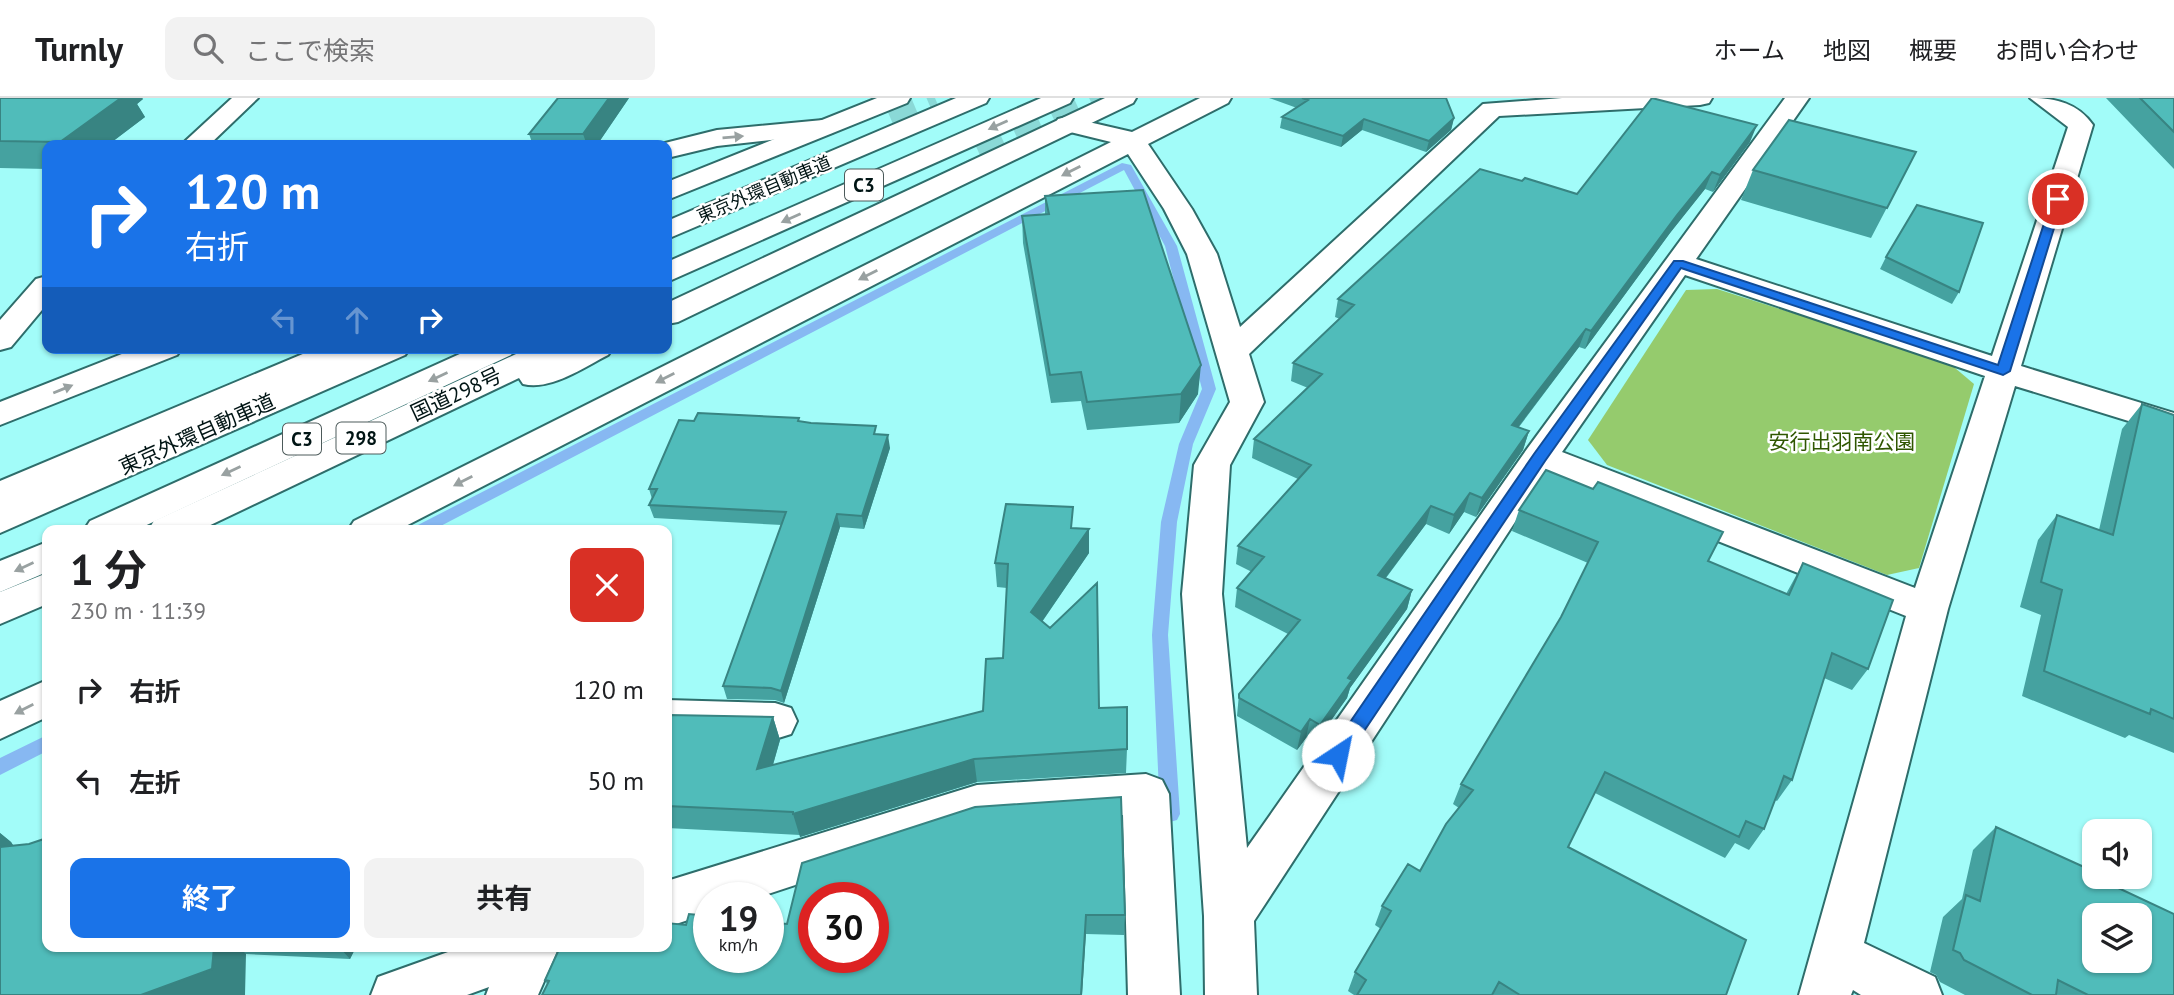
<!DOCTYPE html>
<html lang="ja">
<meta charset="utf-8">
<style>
:root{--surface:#fff;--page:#f2f2f2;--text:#202124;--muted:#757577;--line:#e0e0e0;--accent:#1a73e8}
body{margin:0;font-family:"PT Sans","Noto Sans JP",sans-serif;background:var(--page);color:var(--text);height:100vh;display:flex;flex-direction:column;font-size:26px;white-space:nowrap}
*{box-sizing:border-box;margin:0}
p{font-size:23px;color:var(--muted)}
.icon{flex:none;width:38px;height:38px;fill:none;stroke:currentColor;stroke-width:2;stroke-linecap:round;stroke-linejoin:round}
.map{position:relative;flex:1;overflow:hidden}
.drawer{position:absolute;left:42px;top:427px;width:630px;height:427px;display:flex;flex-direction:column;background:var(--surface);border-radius:14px;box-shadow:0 2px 5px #0004}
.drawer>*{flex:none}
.top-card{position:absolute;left:42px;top:42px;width:630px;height:214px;border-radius:14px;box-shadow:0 2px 5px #0004;background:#1a73e8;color:#fff;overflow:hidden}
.fabs{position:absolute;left:2082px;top:721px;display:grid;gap:14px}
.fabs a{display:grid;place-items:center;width:70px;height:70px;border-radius:14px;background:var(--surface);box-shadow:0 2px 5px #0004;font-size:35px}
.speed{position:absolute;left:693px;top:784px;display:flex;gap:14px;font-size:35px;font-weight:700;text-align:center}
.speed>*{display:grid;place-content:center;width:91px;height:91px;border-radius:50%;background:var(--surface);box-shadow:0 2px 5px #0004;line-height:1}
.speed small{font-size:18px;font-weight:400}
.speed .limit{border:10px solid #d22;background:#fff;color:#111}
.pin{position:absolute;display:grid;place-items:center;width:60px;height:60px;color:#fff;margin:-30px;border:4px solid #fff;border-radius:50%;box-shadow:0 2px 7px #0007}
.me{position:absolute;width:77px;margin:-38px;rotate:34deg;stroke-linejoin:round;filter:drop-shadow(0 0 5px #0008)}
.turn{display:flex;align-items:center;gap:24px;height:147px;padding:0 28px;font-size:32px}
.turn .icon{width:91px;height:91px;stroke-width:2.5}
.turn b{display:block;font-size:49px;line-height:60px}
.lanes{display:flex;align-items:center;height:66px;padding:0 28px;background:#0003;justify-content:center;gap:35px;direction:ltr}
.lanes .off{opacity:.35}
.round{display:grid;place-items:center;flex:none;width:74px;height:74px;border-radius:14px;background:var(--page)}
.headline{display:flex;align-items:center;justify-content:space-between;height:119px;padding:0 28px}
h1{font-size:42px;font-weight:700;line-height:52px}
.button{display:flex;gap:14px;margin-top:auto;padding:14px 28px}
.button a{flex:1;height:80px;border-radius:14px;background:var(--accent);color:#fff;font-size:28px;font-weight:700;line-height:80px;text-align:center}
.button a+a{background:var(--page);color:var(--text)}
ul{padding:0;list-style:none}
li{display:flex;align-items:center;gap:21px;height:91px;padding:0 28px}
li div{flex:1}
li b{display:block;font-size:26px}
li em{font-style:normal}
header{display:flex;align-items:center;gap:42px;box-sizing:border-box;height:98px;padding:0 35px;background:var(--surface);border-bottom:2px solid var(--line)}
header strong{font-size:33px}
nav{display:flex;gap:38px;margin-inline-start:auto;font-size:24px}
.search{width:490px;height:63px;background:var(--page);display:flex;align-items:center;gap:18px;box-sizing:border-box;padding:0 24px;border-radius:14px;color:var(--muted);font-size:26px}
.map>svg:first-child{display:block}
.green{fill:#95cb6d}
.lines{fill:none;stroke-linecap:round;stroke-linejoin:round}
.stream{fill:#87b8f2;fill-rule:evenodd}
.trunk-tunnel{stroke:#8ad9d7;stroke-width:27;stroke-dasharray:27 14;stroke-linecap:butt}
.minor-casing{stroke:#2e6d6b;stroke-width:4}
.trunk-casing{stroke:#2e6d6b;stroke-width:4}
.motorway-casing{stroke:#2e6d6b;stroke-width:4}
.minor{fill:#fff;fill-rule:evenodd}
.trunk{fill:#fff;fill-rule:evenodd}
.motorway{fill:#fff;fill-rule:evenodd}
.wall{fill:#45a2a0}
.shaded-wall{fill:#388482}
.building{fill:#50bcba;stroke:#388482;stroke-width:2;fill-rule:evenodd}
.oneway{fill:#99a1a1}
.route{fill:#1a73e8;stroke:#114b97;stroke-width:2}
.labels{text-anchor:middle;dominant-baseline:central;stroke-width:5;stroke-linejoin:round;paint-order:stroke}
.far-street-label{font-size:18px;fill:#001414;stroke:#fff}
.shield{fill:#fff;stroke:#4c5a5a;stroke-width:2}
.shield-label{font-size:19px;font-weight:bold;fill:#001414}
.street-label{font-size:21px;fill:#001414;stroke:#fff}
.park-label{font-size:21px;fill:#2f5600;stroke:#fff}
</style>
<header>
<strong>Turnly</strong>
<div class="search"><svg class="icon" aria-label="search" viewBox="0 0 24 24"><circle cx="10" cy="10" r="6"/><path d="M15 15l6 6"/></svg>ここで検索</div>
<nav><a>ホーム</a><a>地図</a><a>概要</a><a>お問い合わせ</a></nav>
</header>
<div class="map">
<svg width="2174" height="897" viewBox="0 0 2174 897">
<rect width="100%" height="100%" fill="#a2fcf9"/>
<path class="green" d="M1717,191l231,73 26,22 -55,184 -32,7 -280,-110 -19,-25 98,-150z"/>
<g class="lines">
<path class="stream" d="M1122,65l9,2 46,81 39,143 -23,55 -16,78 -9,113 12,179 -3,6 -7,2 -7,-2 -3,-6 -8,-179 9,-113 18,-78 23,-55 -37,-143 -41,-76 -691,360h-20l3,-4z
M47,637v16l-47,24v-17z"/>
<path class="trunk-tunnel" d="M890,19l45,-19
M979,55l121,-55"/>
<defs>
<path id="minor" d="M232,0h26l-49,47h-28z
M1200,0h31l-3,5 -80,41 44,65 25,45 23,73 243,-223 79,-6h150l-3,5 -9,2 -201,11 -250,238 15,48 -34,63 -8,129 25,254 280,-399 258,-351h24l-113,161 296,97 76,-229 -38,-29c25,0 48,5 63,27l-72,241 153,47v22l-159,-49 -67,223 -84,334 71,34 7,18h-81l-8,-5 -2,5h-52l107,-379 -359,-143 -293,448 3,74h-52l-1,-79 -22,-322 12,-129 36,-63 -43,-148 -23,-45 -36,-55 -730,376h-50l6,-9 757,-379 -53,-13 -3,-5 3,-5 9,-2 65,15zM1685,177l300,101 -70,212 -353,-136z
M823,22l9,3 4,5 -4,5 -115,13 -50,12v-13h-10l60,-15z
M47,178v28l-36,43 -11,3v-30l36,-41z
M137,250h45l-5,7 -177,70v-23z
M47,582v37l-47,22v-38z
M667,602l108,3 16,5 6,13 -6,13 -16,5 -108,-3z
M1146,676l16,6 7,14 11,201h-52l-5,-180 -146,10 -221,73h-47v15l-42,14v-46l310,-96z
M462,849h97l-21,48h-52l3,-8 -22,8h-96l7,-18z"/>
<path id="trunk" d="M877,0h33l-3,5 -240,97v-18z
M1105,0h31l-3,5 -455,219 -11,2v-21z
M317,250h44l-5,7 -356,152v-26z
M529,250h84l-5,7c-24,12 -57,36 -85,29l-4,-6 -319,152h-52l6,-9z
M47,475v31l-47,20v-32z"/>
<path id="motorway" d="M956,0h33l-3,5 -319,136v-18z
M1041,0h32l-3,5 -403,179v-20z
M366,250h44l-5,7 -405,178v-28z
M473,250h43l-5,7 -375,175h-52l6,-9z
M47,444v30l-47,20v-31z"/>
</defs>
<use href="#minor" class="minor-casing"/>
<use href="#trunk" class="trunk-casing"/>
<use href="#motorway" class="motorway-casing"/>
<use href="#minor" class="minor"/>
<use href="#trunk" class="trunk"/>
<use href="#motorway" class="motorway"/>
</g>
<path class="wall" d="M0,0h142l1,1 -6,5 8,13 -37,28h-61v24l-47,-1z
M629,0l-32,47h-64l-4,-11z
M1269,0h177l8,20 -3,12 -25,22 -64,-22 -21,17 -61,-19 2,-11 15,-9z
M2106,0h68v71z
M1750,44l-37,50 -8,-3 -35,44 -85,116 -6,-2 -60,80 10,4 -6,19 -47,67 -12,-5 -15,22 -23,-10 -40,54 26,12 -5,19 -57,79 -3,10 -32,45 -9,-5 -9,12 -60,-34 2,-22 49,-60 -53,-27 2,-19 15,-16 -16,-8 2,-18 60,-67 -46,-21 2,-19 54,-51 -17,-7 2,-18 47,-44 -5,-2 3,-18 184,-118 55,13z
M1916,54l-45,86 -130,-38 12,-30z
M1045,98l153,198 -19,29 -92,7 -6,-29 -30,2 -28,-160 -1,-27 23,-2z
M1886,159l73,35 -7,12 -72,-35z
M2142,306l32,11v338l-45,-18 -4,3 -103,-42 19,-81 -21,-8 18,-67 19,-25 42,15 23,-101z
M694,323l106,1 77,12 13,14 -26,81 -24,-2 -56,176 -9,-3 -48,-1 -4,-13 59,-161 -128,-7 -5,-13 3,-6 -3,-10z
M1519,412l189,51 78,33 17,-31 65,106 -16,21 -28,-12 -32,102 -15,21 -2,-1 -11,29 -15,21 -14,-7 -10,15 -130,-65 -27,54 158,148h-372l-6,-4 7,-19 26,-43 -6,-4 7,-19 38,-35 39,-63 -6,-4 8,-20 100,-167 27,-54 -76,-32z
M1073,430l16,25 -47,69 85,127 -1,24 -149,9 -177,55v-2l-133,-7v-104l106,-7 7,23 -7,25 210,-54 20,-53 4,-70 -10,-1 -2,-24z
M1996,729l101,51 77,117h-209l-25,-13 -4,-7 -6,-3 13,-55 19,-18 11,-49z
M0,735l11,9 2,3 34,102h309l-6,12 -104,-5 -246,41z
M802,765l323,52 -1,20 -38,-1 -539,50 -2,-4 141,-55 101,-1z"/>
<path class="shaded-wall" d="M110,0h32l1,1 -6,5 8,13 -37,28h-46l-2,-3z
M609,0h20l-32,47h-10l-4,-11z
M1454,20l-3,12 -25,22 3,-11z
M1364,21l-2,11 -21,17 2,-11z
M1757,27l-7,17 -37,50 7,-17z
M1712,74l-7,17 -35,44 -85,116 6,-18 86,-116z
M1586,231l-7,18 -73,96 6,-18z
M1201,267l-3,29 -19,29 2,-29z
M1529,333l-6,19 -47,67 6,-19z
M888,337l2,13 -26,81 -2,-13z
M1470,395l-6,19 -15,22 5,-19z
M1431,408l-5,18 -52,69 4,-18z
M837,416l3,13 -56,176 -3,-12z
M1089,431v24l-57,83 -1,-24z
M1412,492l-5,19 -57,79 -3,10 -32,45 5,-18 28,-47z
M773,619l7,23 -15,52 -8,-23z
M1310,621l-4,19 -9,12 4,-18z
M974,661l3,23 -177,55 -7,-23z
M0,735l11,9 22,36 -33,-27z
M1086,817v19l-4,61h-1z
M214,849h25l7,7 -1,41h-104z
M339,849h17l-6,12z"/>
<path class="building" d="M0,0h121l-61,44 -60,-1z
M558,0h51l-26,36h-54z
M1302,0h144l8,20 -25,23 -65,-22 -21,17 -61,-19 26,-17z
M1652,0l105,27 -37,50 -8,-3 -35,43 -86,116 -5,-2 -74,96 17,6 -47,67 -12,-5 -16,22 -23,-9 -53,69 34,15 -64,88 4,2 -32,45 -10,-6 -9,13 -62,-34v-4l61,-74 -63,-32 27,-31 -26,-11 73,-81 -57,-26 68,-65 -29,-11 61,-58 -16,-6 142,-130 42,12 3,-3 52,16z
M2140,0h34v34z
M1789,22l127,32 -29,56 -134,-38z
M400,45l-1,2h-48z
M1143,92l58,175 -20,29 -94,8 -6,-30 -31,3 -28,-159 27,-2 -4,-18z
M1917,107l66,18 -24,69 -73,-35z
M2142,306l32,11v304l-23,-10 -1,5 -106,-43 18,-81 -21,-8 16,-67 56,20z
M698,315l101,5 -1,3 13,2 65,3 -2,8 14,1 -26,81 -25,-2 -56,177 -10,-3 -48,-2 63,-174 -137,-7 8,-16h-8l30,-69 15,1z
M1546,372l47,19 5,-7 125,50 -15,29 81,34 14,-32 90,37 -25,69 -36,-16 -40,127 -8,-4 -20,53 -18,-8 -7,16 -134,-65 -37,75 178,93 -20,55h-206l-21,-13 -7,13h-135l9,-15 -11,-8 36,-61 -9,-5 26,-42 12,7 26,-47 27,-34 -12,-6 100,-167 37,-75 -79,-32z
M1006,406l67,3 -2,21 18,1 -58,83 19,16 47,-45 2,125 28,-1v42l-153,10 -181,55v-2l-126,-6v-82l3,-9 103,2 -16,52 226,-58 3,-52 17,-1 5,-94 -13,-1z
M1121,699l4,118h-39l-5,80h-539l7,-14 -4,-1 15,-33h107v-24l19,2 3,-11 20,2v41h59v-35l19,2 15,-61 173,-56zM814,800h59v59h-59z
M1996,729l99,45v5h2v1l77,36v81h-86l-30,-15 -2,15h-24l-68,-35 -4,-7 -7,-3 13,-55 14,6zM2095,817h45v46h-45z
M47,740v109h167l-2,22 -71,26h-141v-148l29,-3z"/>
<defs><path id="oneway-solid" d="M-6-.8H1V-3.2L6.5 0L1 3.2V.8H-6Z" transform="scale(1.75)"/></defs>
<g class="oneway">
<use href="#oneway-solid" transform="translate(998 27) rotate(156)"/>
<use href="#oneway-solid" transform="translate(733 39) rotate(-5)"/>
<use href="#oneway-solid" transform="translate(1071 73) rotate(153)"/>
<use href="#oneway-solid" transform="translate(791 120) rotate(156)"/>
<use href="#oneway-solid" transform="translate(868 177) rotate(153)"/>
<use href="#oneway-solid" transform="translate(438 279) rotate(155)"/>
<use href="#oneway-solid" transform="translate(665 280) rotate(153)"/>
<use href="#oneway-solid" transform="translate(63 291) rotate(-22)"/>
<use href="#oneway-solid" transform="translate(231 373) rotate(155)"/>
<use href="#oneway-solid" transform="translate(463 383) rotate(153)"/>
<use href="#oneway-solid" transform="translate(24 469) rotate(155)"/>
<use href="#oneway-solid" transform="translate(24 611) rotate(153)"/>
</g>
<path class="route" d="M2058,98l5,3 -53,172 -7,4 -322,-107 -136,193 -201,300 -6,2 -7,-2 -2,-6 2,-5 203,-296 140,-193h9l315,104 54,-166z"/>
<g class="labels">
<g class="far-street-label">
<text transform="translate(764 91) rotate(-23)">東京外環自動車道</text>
</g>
<g class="shield">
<rect x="845" y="71.5" width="38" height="31" rx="5"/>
<rect x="336.5" y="324.5" width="49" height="31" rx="5"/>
<rect x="283" y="325.5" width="38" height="31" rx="5"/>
</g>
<g class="shield-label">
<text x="864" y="87">C3</text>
<text x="361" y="340">298</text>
<text x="302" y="341">C3</text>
</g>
<g class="street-label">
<text transform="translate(456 296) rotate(-25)">国道298号</text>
<text transform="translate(197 336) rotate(-24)">東京外環自動車道</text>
</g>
<g class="park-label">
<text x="1842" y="343">安行出羽南公園</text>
</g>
</g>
</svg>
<div class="fabs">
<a><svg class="icon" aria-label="sound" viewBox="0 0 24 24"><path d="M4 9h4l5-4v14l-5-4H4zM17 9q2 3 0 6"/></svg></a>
<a><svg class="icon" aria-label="layers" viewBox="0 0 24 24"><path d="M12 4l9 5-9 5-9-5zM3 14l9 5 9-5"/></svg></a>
</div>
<div class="speed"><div>19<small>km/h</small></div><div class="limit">30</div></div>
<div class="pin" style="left:2058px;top:101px;background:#d93025"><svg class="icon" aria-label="arrive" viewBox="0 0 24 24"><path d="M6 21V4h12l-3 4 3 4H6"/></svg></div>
<svg class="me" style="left:1338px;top:657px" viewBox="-20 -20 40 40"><circle r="19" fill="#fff"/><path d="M0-13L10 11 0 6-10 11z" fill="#1a73e8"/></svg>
<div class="top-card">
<div class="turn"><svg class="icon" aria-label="right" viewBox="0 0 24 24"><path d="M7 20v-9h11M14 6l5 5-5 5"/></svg><div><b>120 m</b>右折</div></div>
<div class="lanes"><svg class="icon off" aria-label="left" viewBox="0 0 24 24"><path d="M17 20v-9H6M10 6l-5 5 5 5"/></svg><svg class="icon off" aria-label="ahead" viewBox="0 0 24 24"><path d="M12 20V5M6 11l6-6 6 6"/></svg><svg class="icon" aria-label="right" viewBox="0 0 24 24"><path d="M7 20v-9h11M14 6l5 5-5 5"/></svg></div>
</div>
<section class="drawer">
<div class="headline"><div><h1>1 分</h1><p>230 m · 11:39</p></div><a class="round" style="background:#d93025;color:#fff"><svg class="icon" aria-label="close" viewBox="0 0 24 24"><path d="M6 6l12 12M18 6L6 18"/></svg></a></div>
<ul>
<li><svg class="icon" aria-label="right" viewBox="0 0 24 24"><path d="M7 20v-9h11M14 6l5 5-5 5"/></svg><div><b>右折</b></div><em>120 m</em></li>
<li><svg class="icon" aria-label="left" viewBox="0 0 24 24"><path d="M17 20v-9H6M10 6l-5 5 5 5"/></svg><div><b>左折</b></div><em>50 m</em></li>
</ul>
<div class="button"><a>終了</a><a>共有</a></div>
</section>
</div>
